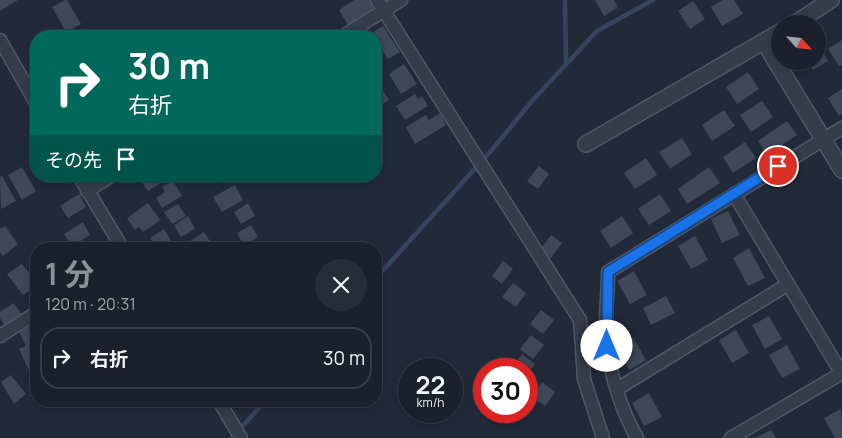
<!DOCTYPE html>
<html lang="ja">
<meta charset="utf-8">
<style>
:root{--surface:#1a202c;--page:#272d38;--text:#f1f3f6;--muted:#9fa3a9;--line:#383e48;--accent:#8c9099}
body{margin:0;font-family:Manrope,"Noto Sans JP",sans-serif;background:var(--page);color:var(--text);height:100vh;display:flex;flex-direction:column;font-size:19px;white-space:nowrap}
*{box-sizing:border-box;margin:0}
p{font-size:16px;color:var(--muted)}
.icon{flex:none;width:28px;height:28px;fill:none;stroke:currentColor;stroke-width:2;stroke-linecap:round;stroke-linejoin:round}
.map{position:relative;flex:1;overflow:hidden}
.sheet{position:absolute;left:30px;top:242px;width:352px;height:165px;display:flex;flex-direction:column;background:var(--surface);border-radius:20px;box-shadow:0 2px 8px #0003,0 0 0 1px var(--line)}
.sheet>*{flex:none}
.guide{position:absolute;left:30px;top:30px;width:352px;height:152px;border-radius:20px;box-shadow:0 2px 8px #0003,0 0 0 1px var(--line);background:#00695c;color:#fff;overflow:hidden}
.needle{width:32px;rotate:117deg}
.buttons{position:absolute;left:771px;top:15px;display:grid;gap:10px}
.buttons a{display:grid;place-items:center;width:55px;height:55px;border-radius:50%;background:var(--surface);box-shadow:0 2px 8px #0003,0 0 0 1px var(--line);font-size:25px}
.speed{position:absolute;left:398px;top:358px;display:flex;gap:10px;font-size:25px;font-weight:700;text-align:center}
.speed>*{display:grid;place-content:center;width:65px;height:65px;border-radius:50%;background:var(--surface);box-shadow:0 2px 8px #0003,0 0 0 1px var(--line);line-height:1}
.speed small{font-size:12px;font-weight:400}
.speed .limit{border:8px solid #d22;background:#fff;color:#111}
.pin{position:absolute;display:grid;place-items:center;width:42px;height:42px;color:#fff;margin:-21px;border:2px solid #fff;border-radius:50%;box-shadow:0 1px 5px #0007}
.me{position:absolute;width:55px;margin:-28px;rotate:0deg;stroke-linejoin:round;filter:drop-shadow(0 0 4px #0008)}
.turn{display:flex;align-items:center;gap:18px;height:105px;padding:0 15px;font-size:22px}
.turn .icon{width:65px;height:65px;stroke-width:2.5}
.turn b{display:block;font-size:35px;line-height:42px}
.then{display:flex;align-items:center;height:48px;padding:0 15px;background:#0003;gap:10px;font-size:19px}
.round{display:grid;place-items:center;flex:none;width:52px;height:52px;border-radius:26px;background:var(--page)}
.head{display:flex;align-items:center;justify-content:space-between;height:85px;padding:0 15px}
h1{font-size:30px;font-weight:700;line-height:38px;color:var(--accent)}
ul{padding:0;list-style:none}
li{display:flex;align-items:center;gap:15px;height:62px;margin:0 10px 8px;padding:0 5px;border:2px solid var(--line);border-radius:20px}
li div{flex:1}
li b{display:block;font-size:19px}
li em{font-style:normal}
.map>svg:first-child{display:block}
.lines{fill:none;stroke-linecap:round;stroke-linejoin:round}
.stream{stroke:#354461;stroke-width:4.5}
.building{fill:#3e4859}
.minor-casing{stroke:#505765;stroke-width:15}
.tertiary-casing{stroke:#505765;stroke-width:18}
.minor{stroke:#353c4a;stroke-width:12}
.tertiary{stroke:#353c4a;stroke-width:15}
.route-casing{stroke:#114b97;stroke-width:12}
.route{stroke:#1a73e8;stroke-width:9}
</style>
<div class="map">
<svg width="842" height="438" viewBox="0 0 842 438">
<rect width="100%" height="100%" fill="#222a3a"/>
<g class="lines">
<path class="stream" d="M565,0l1,64
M376,278l115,-127 41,-50 65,-70 56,-31
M232,438l33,-37"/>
</g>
<path class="building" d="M0,0h18l-18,11z
M65,0h2l14,24 -15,8 -14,-25z
M354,0h17l5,7 -28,18 -9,-15z
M595,0h19l4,7 -14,9z
M723,0h11l9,14 -21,12 -11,-19z
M693,1l12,18 -15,10 -12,-18z
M383,26l17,26 -12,7 -12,-18v-5l-5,-3z
M842,40v25l-3,1 -11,-17z
M818,44l10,17 -15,9 -5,-9h10z
M404,64l13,20 -16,10 -12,-20z
M748,72l11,17 -22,15 -11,-17z
M381,88l8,12 -13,8v-17z
M842,89v25l-3,2 -11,-18z
M415,94l3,5 4,-3 6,10 -23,14 -9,-14z
M762,101l11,16 -22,15 -11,-17z
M724,110l11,16 -23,15 -10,-16z
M440,113l6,12 -31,19 -9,-17 20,-12 3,5z
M787,121l10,14 -30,20 -9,-14z
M682,138l10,16 -22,15 -11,-17z
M745,142l11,16 -23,15 -10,-16z
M646,158l11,17 -22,14 -11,-16z
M539,166l10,8 -11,15 -11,-8z
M22,167l14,24 -14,9 -14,-25z
M709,167l11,16 -33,21 -9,-15z
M2,176l14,25 -15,8 -1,-32z
M147,176h18l2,3 -19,12 -7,-10z
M207,176h24l-13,8 -3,-5 -5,2z
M173,181l9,15 -20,12 -6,-10 9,-6 -3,-5z
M235,185l8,15 -21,12 -9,-15z
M79,194l7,13 -18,11 -8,-12z
M660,194l11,17 -22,14 -11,-16z
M148,203l12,17 -17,12 -4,-5 -4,3 -8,-12z
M248,203l7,13 -14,8 -7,-12z
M178,204l8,12 -14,8 -8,-12z
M728,211l12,24 -18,8 -11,-24z
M188,216l7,13 -14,8 -7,-12z
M622,216l11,17 -22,15 -11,-17z
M83,222l7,13 -18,11 -8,-12z
M251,225l7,12 -14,9 -7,-13z
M5,226l13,18 -15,12 -3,-4v-23z
M164,229l12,20h-19l-7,-11z
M204,232l7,11 -8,6h-9l-5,-7z
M551,235l11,8 -11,15 -11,-8z
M695,236l13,24 -17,9 -13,-23z
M749,248l16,30 -17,8 -15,-28z
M503,261l10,8 -11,15 -10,-8z
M22,264l7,9 7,-3v16l-13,9 -16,-21z
M634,271l13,24 -17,9 -13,-23z
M513,283l13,10 -10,14 -14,-10z
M666,296l9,17 -24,12 -8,-17z
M14,303l8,12 -17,11 -5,-8v-6z
M541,310l13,10 -11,14 -13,-10z
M769,316l13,23 -17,10 -13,-24z
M31,324l3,8 2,-2v56l-17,-37 7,-3 -8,-16z
M736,330l13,23 -17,10 -13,-23z
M531,335l13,10 -11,14 -13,-10z
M633,337l13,23 -17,10 -13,-23z
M787,345l13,24 -18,9 -13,-23z
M522,354l13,10 -9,12v-7h-15z
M11,375l15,19 -12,10 -13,-22z
M542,382l13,10 -10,14 -14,-9z
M649,393l13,24 -18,9 -12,-23z
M841,409l1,29h-7l-11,-20z
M499,411h23l1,1 -13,11z
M771,430l5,8h-21z"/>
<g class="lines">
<defs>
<path id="minor" d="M377,0l203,320 4,59 19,59
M343,36l58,-36
M0,40l36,63
M79,176l44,73
M87,191l24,-15
M734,194l108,180
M0,336l36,-23
M617,389l170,-104
M219,401l22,37
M637,438c-15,-27 -26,-61 -30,-92 -3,-24 1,-50 1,-74l234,-144
M731,438l111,-65"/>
<path id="tertiary" d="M794,24l37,-24
M764,42l78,128
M586,144l194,-112"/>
</defs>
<use href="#minor" class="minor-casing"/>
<use href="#tertiary" class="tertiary-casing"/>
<use href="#minor" class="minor"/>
<use href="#tertiary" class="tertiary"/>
</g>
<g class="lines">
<defs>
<path id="route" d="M607,346l1,-74 170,-106"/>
</defs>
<use href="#route" class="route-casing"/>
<use href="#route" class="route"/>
</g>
</svg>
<div class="buttons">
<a><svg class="needle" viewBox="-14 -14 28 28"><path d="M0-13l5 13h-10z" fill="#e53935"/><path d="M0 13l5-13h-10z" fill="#9fa3a9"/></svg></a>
</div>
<div class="speed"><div>22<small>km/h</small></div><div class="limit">30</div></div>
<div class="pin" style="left:778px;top:166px;background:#d93025"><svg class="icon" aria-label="arrive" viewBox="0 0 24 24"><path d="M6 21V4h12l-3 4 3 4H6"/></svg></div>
<svg class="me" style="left:607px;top:346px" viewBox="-20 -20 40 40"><circle r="19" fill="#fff"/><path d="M0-13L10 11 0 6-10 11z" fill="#1a73e8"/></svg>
<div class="guide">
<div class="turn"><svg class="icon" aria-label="right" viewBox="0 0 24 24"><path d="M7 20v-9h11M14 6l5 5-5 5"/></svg><div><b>30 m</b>右折</div></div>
<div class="then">その先<svg class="icon" aria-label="arrive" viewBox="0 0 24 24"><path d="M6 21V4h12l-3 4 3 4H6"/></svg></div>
</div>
<section class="sheet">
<div class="head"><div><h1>1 分</h1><p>120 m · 20:31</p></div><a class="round"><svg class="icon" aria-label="close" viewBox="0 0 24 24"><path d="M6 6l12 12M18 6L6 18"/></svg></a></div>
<ul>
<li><svg class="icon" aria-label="right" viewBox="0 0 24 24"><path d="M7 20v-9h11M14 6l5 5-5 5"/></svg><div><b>右折</b></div><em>30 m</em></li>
</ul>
</section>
</div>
